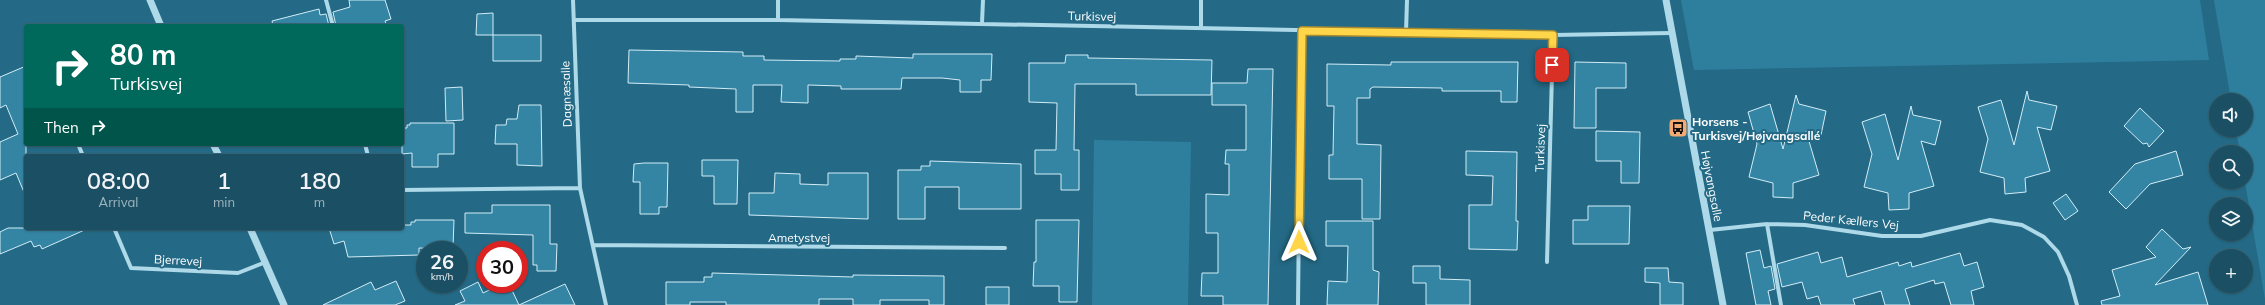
<!DOCTYPE html>
<meta charset="utf-8">
<style>
:root{--surface:#1b5064;--page:#285a6d;--text:#f1f3f6;--muted:#a0b5bf;--line:#396778}
body{margin:0;font-family:Mulish,sans-serif;background:var(--page);color:var(--text);height:100vh;display:flex;flex-direction:column;font-size:15px;white-space:nowrap}
*{box-sizing:border-box;margin:0}
p{font-size:13px;color:var(--muted)}
.icon{flex:none;width:22px;height:22px;fill:none;stroke:currentColor;stroke-width:2;stroke-linecap:round;stroke-linejoin:round}
.map{position:relative;flex:1;overflow:hidden}
.side{position:absolute;left:24px;top:154px;width:380px;height:76px;display:flex;flex-direction:column;background:var(--surface);border-radius:4px;box-shadow:0 1px 3px #0004,0 0 0 1px var(--line)}
.side>*{flex:none}
.top-card{position:absolute;left:24px;top:24px;width:380px;height:122px;border-radius:4px;box-shadow:0 1px 3px #0004,0 0 0 1px var(--line);background:#00695c;color:#fff;overflow:hidden}
.fabs{position:absolute;left:2209px;top:93px;display:grid;gap:8px}
.fabs a{display:grid;place-items:center;width:44px;height:44px;border-radius:50%;background:var(--surface);box-shadow:0 1px 3px #0004,0 0 0 1px var(--line);font-size:20px}
.speed{position:absolute;left:416px;top:241px;display:flex;gap:8px;font-size:20px;font-weight:700;text-align:center}
.speed>*{display:grid;place-content:center;width:52px;height:52px;border-radius:50%;background:var(--surface);box-shadow:0 1px 3px #0004,0 0 0 1px var(--line);line-height:1}
.speed small{font-size:10px;font-weight:400}
.speed .limit{border:6px solid #d22;background:#fff;color:#111}
.pin{position:absolute;display:grid;place-items:center;width:34px;height:34px;color:#fff;margin:-17px;border-radius:8px;box-shadow:0 2px 6px #0006}
.me{position:absolute;width:44px;margin:-22px;rotate:0deg;stroke-linejoin:round;filter:drop-shadow(0 0 3px #0008)}
.turn{display:flex;align-items:center;gap:14px;height:84px;padding:0 20px;font-size:18px}
.turn .icon{width:52px;height:52px;stroke-width:2.5}
.turn b{display:block;font-size:28px;line-height:34px}
.then{display:flex;align-items:center;height:38px;padding:0 20px;background:#0003;gap:8px;font-size:15px}
.eta{display:flex;justify-content:space-evenly;align-items:center;height:68px;text-align:center}
.eta b{font-size:24px;font-weight:600;line-height:28px}
.map>svg:first-child{display:block}
.green{fill:#2e7f9e}
.building{fill:#3484a3;stroke:#d2edf7}
.lines{fill:none;stroke-linecap:round;stroke-linejoin:round}
.minor{stroke:#aed9e9;stroke-width:4}
.tertiary{stroke:#aed9e9;stroke-width:7}
.route-casing{stroke:#a68a30;stroke-width:10}
.route{stroke:#ffd54a;stroke-width:7}
.labels{text-anchor:middle;dominant-baseline:central;stroke-width:4;stroke-linejoin:round;paint-order:stroke}
.street-label{font-size:12px;fill:#fff;stroke:#246a86}
.poi-label{font-size:12px;font-weight:bold;fill:#fff;stroke:#246a86;text-anchor:start}
</style>
<div class="map">
<svg width="2265" height="305" viewBox="0 0 2265 305">
<rect width="100%" height="100%" fill="#246a86"/>
<path class="green" d="M1681,0h519l9,60 -515,10z
M2214,0h51v299l-20,-117 1,-30h-6l-4,-22h10v-30h-15z
M1094,140l97,2 -3,163h-96z"/>
<path class="building" d="M349,0h36l6,19 -6,2 2,5h-51l-3,-14 17,-5z
M319,9l1,6 6,-1 3,12h-56l-1,-5z
M493,13v22h-17l1,-21z
M493,35h48v26h-48z
M629,50l114,2v4h21v4l76,1v-2h16v-3l57,2v-4h79l-1,26h-10v12h-21v-12l-18,-2h-40l-1,11h-60v-3l-33,-1v18l-27,-1 1,-17h-29v27h-17v-23l-47,-2v-2l-61,-2z
M1066,55h22v3l124,2 -1,35h-75v-11h-61l-1,66h5v40h-18v-16h-26v-24h21l1,-47 -28,-1v-39h36z
M1391,62h127l-1,40h-16v-11h-59v-3l-69,-1 -3,2v9h-13v46l24,1 -1,74h-18v-40h-33v-24h4l1,-49h-7v-42l64,1z
M1575,62l51,1v25h-30v40h-22z
M26,66v131l-10,-24 -16,7v-38l18,-8 -12,-29 -6,3v-31z
M1248,69h25l-5,236h-45v-9h-22l1,-23h16v-40h-12v-39l23,1v-31h-4l1,-14h20v-45h-34v-22h35z
M462,87l1,33 -17,1 -1,-33z
M2027,91l2,9 28,6 -6,24 -14,-3 13,44 -25,7 1,14 -21,2 -1,-16 -24,-6 8,-33 -10,-32 23,-7 13,45z
M1796,95l3,9 27,7 -5,24 -15,-4 13,44 -26,8v15l-20,-1v-14l-24,-6 8,-33 -9,-32 22,-8 13,45z
M519,105h22l1,61 -25,-1v-21h-22l1,-19h10l1,-6h10z
M1911,106l2,9 28,6 -6,24 -14,-4 13,45 -25,7v16l-20,1 -1,-17 -24,-6 8,-33 -10,-32 23,-8 13,46z
M2140,108l24,23 -15,16 -2,-4 -4,1 -19,-18z
M410,123h44v31h-16v13h-26v-14l-10,1v-26h5v-3h3z
M1596,131l44,1 -1,51h-18v-22h-25z
M1466,151l51,1 -1,69h2l-1,29 -48,-1v-44h23l1,-29 -27,-1z
M2176,151l7,24 -33,9 -24,25 -17,-17 26,-28z
M702,160h36l-1,44h-23v-28h-12z
M930,161l91,3v45h-62v-22h-34v32h-27v-49h23v-4h9z
M644,163h24l-1,44h-8v7h-19v-32h-7l1,-18z
M775,173l25,1v10l28,1v-12h40v46l-119,-4v-22h25z
M2066,194l12,17 -13,9 -12,-17z
M492,205h58v39h7l-1,27h-19v-6h-4v-30l-68,-2v-20h27z
M1588,206h42l-1,38h-56v-24h15z
M415,220h39l-1,27 -8,-1v3l-26,-1v7l-71,2 -4,-16 -10,3 -5,-16h73v-3h9v-3h4z
M1036,220h43l-2,82h-18v-16h-26l1,-24h2z
M1326,221h47v49l6,2 -1,33h-51l1,-24 19,1 1,-36h-22z
M8,228h81l-47,21 -2,-4 -6,2 -3,-6 -31,13v-22z
M2162,229l21,20 8,-2 -36,38 43,-13 10,33h-106l-1,-4 19,-5 -8,-26 44,-13 -10,-10z
M1760,250l4,18 7,-2 4,23 -7,2 3,14h-15l-10,-52z
M1818,252l3,11 21,-6 5,20 51,-15 1,4 12,-4 1,5 48,-14 4,13 13,-4 7,25 -13,4 3,14h-23l-7,-23 -9,2 -1,-4 -29,9 5,16h-25l-4,-14 -28,8 2,6h-34l-3,-9 -11,3 -5,-17 -20,5 -5,-23z
M1413,266h27v13l30,1v25h-44v-22h-13z
M1645,268h23l1,14 14,1v22h-23v-22l-15,-1z
M712,273l141,4v-2l91,1v29h-15v-5h-49v5h-27v-6h-34v6h-93v-3h-36v3h-24v-23h38v-5h8z
M396,281l9,20 -10,4h-72l48,-23 4,8z
M478,282l5,11 19,-9h7l10,21h-64l10,-4 -5,-10z
M565,284l10,21h-56z
M986,287h23v18h-23z"/>
<g class="lines">
<path class="minor" d="M326,0l7,26
M573,0l7,188 26,117
M575,20h203l775,15 119,-2
M778,20v-20
M982,23l1,-23
M1201,28v-28
M1406,33l1,-33
M78,144l5,12
M365,144l3,12
M402,190l178,-2
M1767,224l14,81
M114,228l17,40 107,5 28,-11
M1710,230l57,-6 38,1 77,11h39l69,-16 32,5 22,12 14,15 11,24 8,29
M593,245l412,3
M1547,262l6,-227
M1298,305l3,-274"/>
<path class="tertiary" d="M150,0l11,26
M1666,0l57,305
M213,144l6,12
M250,228l34,77"/>
</g>
<g class="lines">
<defs>
<path id="route" d="M1299,242l3,-211 251,4 -1,30"/>
</defs>
<use href="#route" class="route-casing"/>
<use href="#route" class="route"/>
</g>
<defs>
<symbol id="bus-square" viewBox="-11 -11 22 22"><rect x="-9" y="-9" width="18" height="18" rx="4" fill="#f3aa72" stroke="#246a86"/><path d="M-5-6H5V4H4V6H2V4H-2V6H-4V4H-5ZM-3.5-4V0h7V-4ZM-3.5 1.2v1.5H-2V1.2ZM2 1.2v1.5H3.5V1.2Z" fill="#111"/></symbol>
</defs>
<g fill-rule="evenodd">
<use href="#bus-square" x="1667" y="117" width="22" height="22"/>
</g>
<g class="labels">
<g class="street-label">
<text transform="translate(1092 16) rotate(1)">Turkisvej</text>
<text transform="translate(566 94) rotate(-92)">Dagnæsalle</text>
<text transform="translate(1540 148) rotate(-88)">Turkisvej</text>
<text transform="translate(1712 186) rotate(79)">Højvangsalle</text>
<text transform="translate(1851 220) rotate(6)">Peder Kællers Vej</text>
<text x="799" y="237">Ametystvej</text>
<text transform="translate(178 260) rotate(3)">Bjerrevej</text>
</g>
<g class="poi-label">
<text x="1692" y="121">Horsens -<tspan x="1692" dy="14">Turkisvej/Højvangsallé</tspan></text>
</g>
</g>
</svg>
<div class="fabs">
<a><svg class="icon" aria-label="sound" viewBox="0 0 24 24"><path d="M4 9h4l5-4v14l-5-4H4zM17 9q2 3 0 6"/></svg></a>
<a><svg class="icon" aria-label="search" viewBox="0 0 24 24"><circle cx="10" cy="10" r="6"/><path d="M15 15l6 6"/></svg></a>
<a><svg class="icon" aria-label="layers" viewBox="0 0 24 24"><path d="M12 4l9 5-9 5-9-5zM3 14l9 5 9-5"/></svg></a>
<a>+</a>
</div>
<div class="speed"><div>26<small>km/h</small></div><div class="limit">30</div></div>
<div class="pin" style="left:1552px;top:65px;background:#d93025"><svg class="icon" aria-label="arrive" viewBox="0 0 24 24"><path d="M6 21V4h12l-3 4 3 4H6"/></svg></div>
<svg class="me" style="left:1299px;top:242px" viewBox="-20 -20 40 40"><path d="M0-17L14 15 0 8-14 15z" fill="#ffd54a" stroke="#fff" stroke-width="4"/></svg>
<div class="top-card">
<div class="turn"><svg class="icon" aria-label="right" viewBox="0 0 24 24"><path d="M7 20v-9h11M14 6l5 5-5 5"/></svg><div><b>80 m</b>Turkisvej</div></div>
<div class="then">Then<svg class="icon" aria-label="right" viewBox="0 0 24 24"><path d="M7 20v-9h11M14 6l5 5-5 5"/></svg></div>
</div>
<section class="side">
<div class="eta">
<div><b>08:00</b><p>Arrival</p></div>
<div><b>1</b><p>min</p></div>
<div><b>180</b><p>m</p></div>
</div>
</section>
</div>
